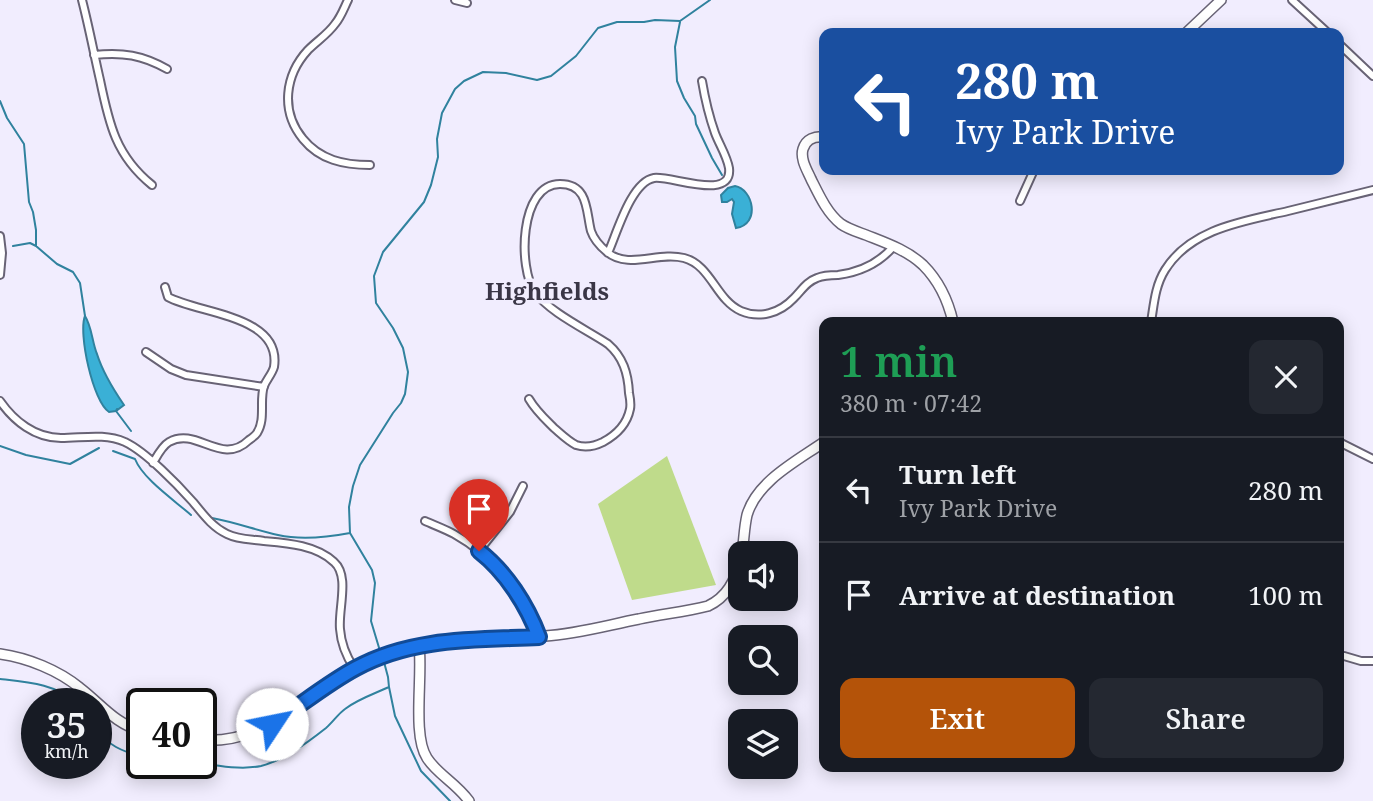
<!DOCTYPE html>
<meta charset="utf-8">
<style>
:root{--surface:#171b24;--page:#242831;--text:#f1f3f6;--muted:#9ea1a6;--line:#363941;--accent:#b45309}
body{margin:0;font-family:"Noto Serif",serif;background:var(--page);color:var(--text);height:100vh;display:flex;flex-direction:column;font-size:26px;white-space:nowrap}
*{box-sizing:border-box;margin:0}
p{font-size:23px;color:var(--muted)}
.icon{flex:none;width:38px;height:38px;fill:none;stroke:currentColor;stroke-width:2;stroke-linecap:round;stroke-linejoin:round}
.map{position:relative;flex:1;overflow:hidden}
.sheet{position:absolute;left:819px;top:317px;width:525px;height:455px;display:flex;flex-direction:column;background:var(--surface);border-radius:14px;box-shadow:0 4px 18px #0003}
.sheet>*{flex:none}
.hud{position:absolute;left:819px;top:28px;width:525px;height:147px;border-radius:14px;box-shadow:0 4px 18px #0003;background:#1a4fa0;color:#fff;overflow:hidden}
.tools{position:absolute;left:728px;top:541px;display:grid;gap:14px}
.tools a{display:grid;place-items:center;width:70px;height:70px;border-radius:14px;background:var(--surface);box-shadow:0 4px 18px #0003;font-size:35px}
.speed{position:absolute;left:21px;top:688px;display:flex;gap:14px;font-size:35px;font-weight:700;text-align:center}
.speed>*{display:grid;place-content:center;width:91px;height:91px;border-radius:50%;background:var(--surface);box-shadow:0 4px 18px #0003;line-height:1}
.speed small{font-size:18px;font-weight:400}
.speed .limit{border:4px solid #111;border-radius:10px;background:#fff;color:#111}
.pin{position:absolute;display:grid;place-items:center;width:60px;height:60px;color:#fff;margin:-72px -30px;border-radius:50% 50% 50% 0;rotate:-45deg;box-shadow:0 0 7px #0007}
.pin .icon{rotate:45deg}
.me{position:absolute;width:77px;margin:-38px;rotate:56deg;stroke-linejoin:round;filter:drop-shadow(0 0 5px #0008)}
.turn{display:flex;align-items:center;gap:24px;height:147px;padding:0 21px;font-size:32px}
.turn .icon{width:91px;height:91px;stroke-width:2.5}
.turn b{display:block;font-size:49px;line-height:60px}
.round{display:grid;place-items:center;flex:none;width:74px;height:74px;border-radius:14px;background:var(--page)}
.overview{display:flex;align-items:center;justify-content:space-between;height:119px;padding:0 21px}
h1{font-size:42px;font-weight:600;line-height:52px;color:#1e9e55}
.cta{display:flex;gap:14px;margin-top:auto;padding:14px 21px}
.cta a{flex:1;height:80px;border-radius:14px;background:var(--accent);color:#fff;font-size:28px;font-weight:600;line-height:80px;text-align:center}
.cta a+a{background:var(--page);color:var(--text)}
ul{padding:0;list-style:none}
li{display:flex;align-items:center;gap:21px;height:105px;padding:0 21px;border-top:2px solid var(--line)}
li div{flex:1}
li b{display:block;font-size:26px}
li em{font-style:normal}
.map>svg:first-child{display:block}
.green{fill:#bfdb8b}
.water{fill:#3ab0d6;stroke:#30829e;stroke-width:2}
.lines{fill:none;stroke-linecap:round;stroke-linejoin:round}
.stream{stroke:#30829e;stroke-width:2}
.street-casing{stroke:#686375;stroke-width:10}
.secondary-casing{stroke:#686375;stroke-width:12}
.street{stroke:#fff;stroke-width:6}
.secondary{stroke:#fff;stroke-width:9}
.route-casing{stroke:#114b97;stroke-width:18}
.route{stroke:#1a73e8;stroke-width:12}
.labels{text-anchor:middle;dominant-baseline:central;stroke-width:7;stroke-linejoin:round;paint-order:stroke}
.neighbourhood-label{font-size:24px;font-weight:bold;fill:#3a3646;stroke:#f1edfe}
</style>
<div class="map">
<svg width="1373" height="801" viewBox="0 0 1373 801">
<rect width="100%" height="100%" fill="#f1edfe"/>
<path class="green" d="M667,456l49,129 -84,15 -34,-96z"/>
<path class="water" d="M735,186c18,3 26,38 1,42l-4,-14 2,-12 -2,-3 -5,3h-5l-1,-7 7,-7z
M85,316c7,11 7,26 12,38 6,19 16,35 27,51l-8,6 -7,1c-16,-10 -31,-79 -24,-96z"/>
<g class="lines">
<path class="stream" d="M680,22l-5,25 2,34 7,17 11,18 1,8 16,34 10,17
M0,101l7,17 17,26 5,58 4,10 3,18v16
M13,246l17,-3 6,3 21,18 16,8 7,11 5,33
M117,409l-1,2 15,20
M0,446l26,9 44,9 29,-16
M113,451l22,8c8,20 39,41 56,56
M212,518c22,4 44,12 66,17 22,5 51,2 72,-2
M380,651l-9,-30 4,-38 -3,-13 -22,-37 -1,-26 4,-21 7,-21 33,-52 8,-10 4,-9 3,-22 -5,-24 -10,-20 -17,-25 -2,-27 9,-24 41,-50 7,-17 7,-28 -1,-18 5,-26 13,-24 9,-8 19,-9 23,1 31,7 14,-4 25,-20 22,-28 19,-6h27l11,-2 25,1 30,-21
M384,662l4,15 1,10 6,29 26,55 29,30
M0,679c27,3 57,5 78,25
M96,728c12,18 26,23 46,29
M201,763c18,3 41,7 60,3 23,-6 46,-23 65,-38 7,-6 12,-14 19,-19 13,-10 29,-15 44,-22"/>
<defs>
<path id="street" d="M82,0c7,27 12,54 18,80 9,44 16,76 52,105
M348,0c-4,8 -7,17 -13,24 -7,10 -18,17 -27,26 -23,25 -28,61 -5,89 17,21 41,26 67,26
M455,0l12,3
M1292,0l36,33
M1339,44l34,32
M94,55c29,-3 48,0 73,14
M1020,201l14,-31
M0,236l2,17 -2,22
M608,253c9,-20 23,-71 46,-75 16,-3 79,24 75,-10 -2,-12 -10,-24 -14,-35 -6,-17 -10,-34 -13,-52
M1151,322c3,-18 4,-36 14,-52 26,-42 80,-49 123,-59 29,-7 57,-14 85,-21
M146,352l25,17 15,6 78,12
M529,399c7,12 16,20 25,29 7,6 14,13 22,17 9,3 19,1 27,-3 13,-7 24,-18 27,-33 1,-5 0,-11 -1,-16 -1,-20 -6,-36 -21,-49 -21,-14 -59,-32 -73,-52 -17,-23 -16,-108 25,-108 29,0 26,28 31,47 3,9 10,16 16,21 22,18 51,-1 77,6 27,7 32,42 57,53 19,8 39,2 53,-13 8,-8 12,-16 23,-20 7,-3 14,-3 21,-3 23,-3 41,-12 55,-28
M0,401c14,20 35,37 61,37 22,0 43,-5 64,4 21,10 52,42 68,60 10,12 19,25 34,32 12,6 24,5 37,7 23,2 52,4 70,21 16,14 4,47 6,67 1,14 6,27 14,39
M1339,442l34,17
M153,463c4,-7 9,-17 16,-21 28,-16 52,25 80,-2 3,-2 6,-4 8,-7 9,-14 2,-32 7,-47 3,-7 8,-12 10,-19 8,-52 -75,-53 -106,-70l-3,-10
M425,521c9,4 20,8 29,13 40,22 69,61 85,103
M479,551l31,-39 13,-26
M1344,656l17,5h12"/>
<path id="secondary" d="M1186,33l35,-33
M824,137c-9,-1 -18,2 -21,12 -3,10 4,21 8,30 8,16 16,34 30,45 7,5 17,8 25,11 20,8 41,15 57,30 16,16 25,35 30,57
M742,553c2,-12 2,-25 5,-38 10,-34 50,-54 77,-73
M419,645c4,31 -7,90 8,113 10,16 29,25 42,43
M0,654c28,4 58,16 80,34 21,16 35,36 62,43
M201,740c58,4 89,-31 133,-60 20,-12 41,-22 63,-29 49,-15 98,-10 148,-15 32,-2 63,-11 94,-17 23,-5 46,-7 69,-13 19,-9 27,-25 32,-45"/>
</defs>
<use href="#street" class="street-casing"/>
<use href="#secondary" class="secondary-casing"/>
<use href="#street" class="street"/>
<use href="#secondary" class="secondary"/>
</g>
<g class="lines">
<defs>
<path id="route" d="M272,724c28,-18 54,-40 84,-56 57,-31 120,-28 183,-31 -12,-32 -33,-65 -60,-86"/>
</defs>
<use href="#route" class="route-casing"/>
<use href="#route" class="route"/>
</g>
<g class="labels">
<g class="neighbourhood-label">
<text x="547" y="290">Highfields</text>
</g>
</g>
</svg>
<div class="tools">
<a><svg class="icon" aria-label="sound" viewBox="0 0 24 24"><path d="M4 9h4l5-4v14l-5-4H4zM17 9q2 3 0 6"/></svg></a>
<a><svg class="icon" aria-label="search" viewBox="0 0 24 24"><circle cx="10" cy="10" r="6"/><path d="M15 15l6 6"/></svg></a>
<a><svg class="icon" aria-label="layers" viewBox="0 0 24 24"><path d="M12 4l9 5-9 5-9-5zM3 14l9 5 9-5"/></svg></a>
</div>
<div class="speed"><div>35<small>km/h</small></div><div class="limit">40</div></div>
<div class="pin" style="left:479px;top:551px;background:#d93025"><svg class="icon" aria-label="arrive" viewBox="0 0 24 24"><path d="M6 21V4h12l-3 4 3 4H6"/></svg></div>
<svg class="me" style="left:272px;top:724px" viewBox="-20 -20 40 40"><circle r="19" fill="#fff"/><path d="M0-13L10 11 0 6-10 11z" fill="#1a73e8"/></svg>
<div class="hud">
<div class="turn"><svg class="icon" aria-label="left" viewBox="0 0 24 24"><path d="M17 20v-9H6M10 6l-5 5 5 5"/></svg><div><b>280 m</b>Ivy Park Drive</div></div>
</div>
<section class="sheet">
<div class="overview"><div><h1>1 min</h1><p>380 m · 07:42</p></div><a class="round"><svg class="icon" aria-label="close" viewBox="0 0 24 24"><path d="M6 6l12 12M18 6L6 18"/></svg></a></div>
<ul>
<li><svg class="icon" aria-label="left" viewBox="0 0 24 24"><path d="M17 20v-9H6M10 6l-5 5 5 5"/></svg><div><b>Turn left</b><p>Ivy Park Drive</p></div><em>280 m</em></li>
<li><svg class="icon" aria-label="arrive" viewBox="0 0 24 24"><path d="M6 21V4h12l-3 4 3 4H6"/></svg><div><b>Arrive at destination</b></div><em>100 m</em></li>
</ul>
<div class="cta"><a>Exit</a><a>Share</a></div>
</section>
</div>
